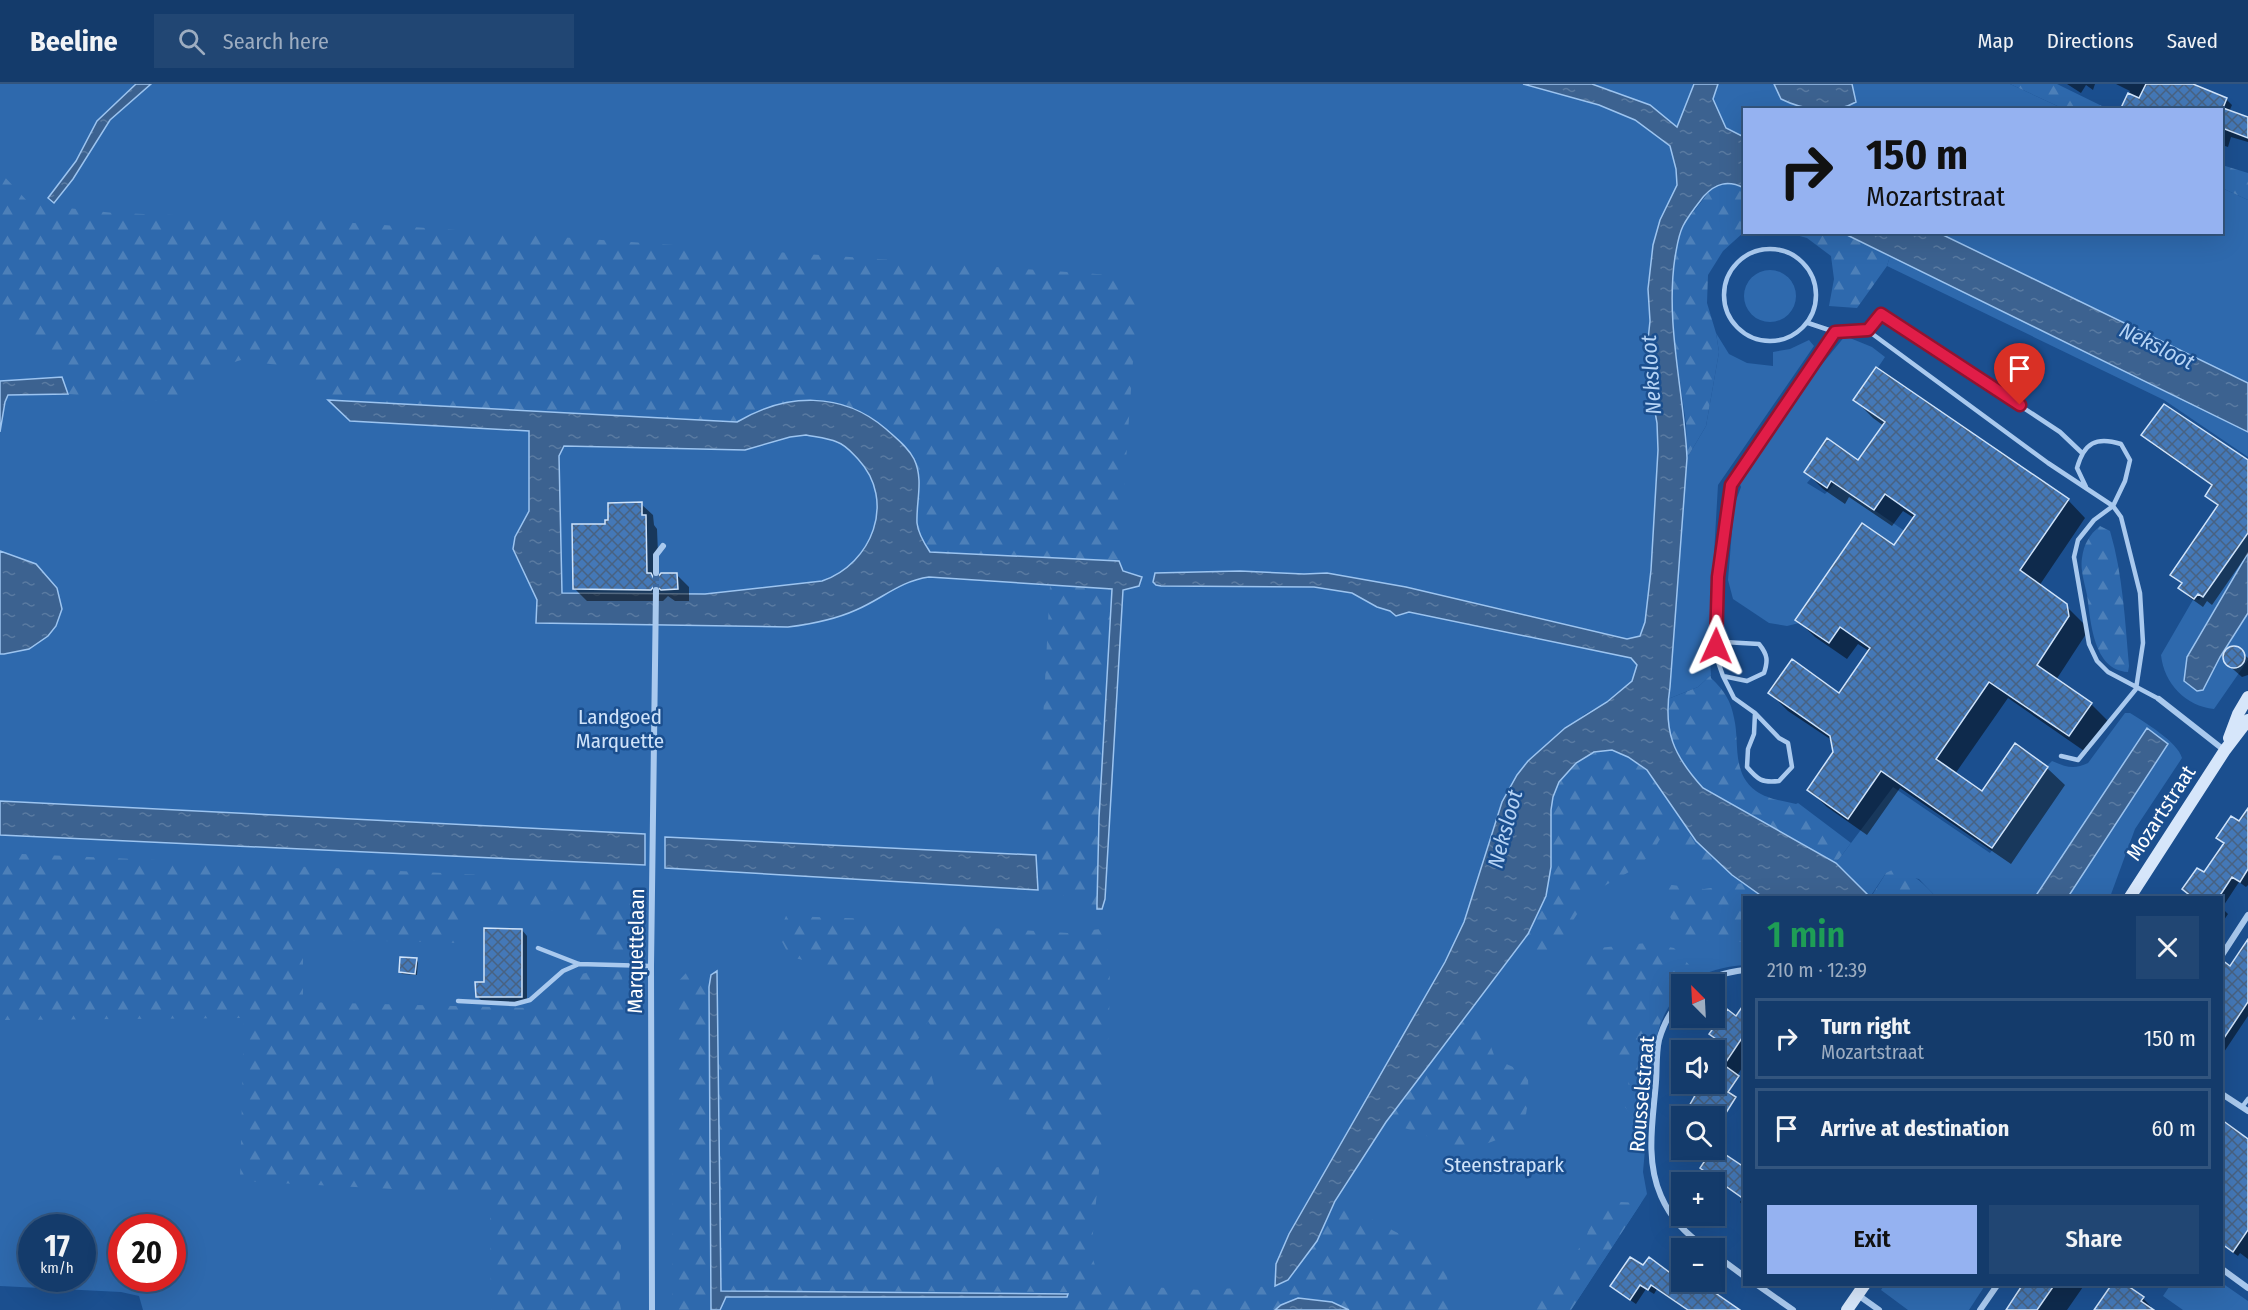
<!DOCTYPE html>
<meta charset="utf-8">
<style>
:root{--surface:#143b6b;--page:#214673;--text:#f1f3f6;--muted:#9dadc1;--line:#33557e;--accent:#95b2f1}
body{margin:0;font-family:"Fira Sans Condensed",sans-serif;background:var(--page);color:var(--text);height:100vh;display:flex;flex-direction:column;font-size:22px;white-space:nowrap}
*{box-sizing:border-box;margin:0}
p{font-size:20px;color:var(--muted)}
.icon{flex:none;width:33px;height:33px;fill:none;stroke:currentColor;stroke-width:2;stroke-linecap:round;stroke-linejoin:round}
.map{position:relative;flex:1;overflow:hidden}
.details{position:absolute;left:1743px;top:812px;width:480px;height:390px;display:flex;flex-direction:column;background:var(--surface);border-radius:0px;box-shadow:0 6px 24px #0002,0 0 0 2px var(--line)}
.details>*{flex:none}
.guide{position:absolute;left:1743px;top:24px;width:480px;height:126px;border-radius:0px;box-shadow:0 6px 24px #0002,0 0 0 2px var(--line);background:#95b2f1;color:#111;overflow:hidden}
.needle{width:39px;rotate:336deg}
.tools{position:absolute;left:1671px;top:890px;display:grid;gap:12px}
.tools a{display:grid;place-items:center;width:54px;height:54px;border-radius:0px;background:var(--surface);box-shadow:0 6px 24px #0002,0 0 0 2px var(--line);font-size:30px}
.speed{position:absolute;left:18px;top:1130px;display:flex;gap:12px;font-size:30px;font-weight:700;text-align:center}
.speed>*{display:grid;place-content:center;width:78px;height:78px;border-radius:50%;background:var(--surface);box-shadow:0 6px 24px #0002,0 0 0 2px var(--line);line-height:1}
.speed small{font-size:15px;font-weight:400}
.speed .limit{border:9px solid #d22;background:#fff;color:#111}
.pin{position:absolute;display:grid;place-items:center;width:51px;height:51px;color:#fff;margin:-62px -26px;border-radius:50% 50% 50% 0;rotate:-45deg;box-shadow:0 0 6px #0007}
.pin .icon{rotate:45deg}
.me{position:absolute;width:66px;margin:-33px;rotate:1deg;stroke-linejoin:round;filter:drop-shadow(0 0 4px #0008)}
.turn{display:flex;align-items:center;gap:21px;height:126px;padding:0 24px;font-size:27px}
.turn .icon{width:78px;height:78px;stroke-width:2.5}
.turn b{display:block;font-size:42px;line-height:51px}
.round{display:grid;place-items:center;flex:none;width:63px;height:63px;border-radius:0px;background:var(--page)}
.summary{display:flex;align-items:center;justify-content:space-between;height:102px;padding:0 24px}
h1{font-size:36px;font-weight:600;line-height:45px;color:#1e9e55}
.primary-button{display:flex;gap:12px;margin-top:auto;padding:12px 24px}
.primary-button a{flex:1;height:69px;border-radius:0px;background:var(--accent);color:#111;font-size:24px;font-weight:600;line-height:69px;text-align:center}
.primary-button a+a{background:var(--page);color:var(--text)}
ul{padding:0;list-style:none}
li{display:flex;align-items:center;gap:18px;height:81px;margin:0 12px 9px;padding:0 12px;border:3px solid var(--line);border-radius:0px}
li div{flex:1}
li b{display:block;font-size:22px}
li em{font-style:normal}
header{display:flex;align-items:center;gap:36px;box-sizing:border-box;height:84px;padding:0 30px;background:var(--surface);border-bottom:2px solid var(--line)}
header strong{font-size:28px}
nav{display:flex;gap:33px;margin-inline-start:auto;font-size:21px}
.search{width:420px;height:54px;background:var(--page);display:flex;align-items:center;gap:15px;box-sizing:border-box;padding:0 21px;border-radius:0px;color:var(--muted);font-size:22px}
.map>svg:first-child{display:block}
.green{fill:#2e69ad;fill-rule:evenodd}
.forest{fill:url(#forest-firs);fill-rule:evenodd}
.water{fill:url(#water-ripples);stroke:#9cc4f0;stroke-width:1.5;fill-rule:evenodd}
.shadow{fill:#0007}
.building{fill:url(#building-cross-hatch);stroke:#cfe3fa;stroke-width:1.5}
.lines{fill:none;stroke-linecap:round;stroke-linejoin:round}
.street-tunnel{stroke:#3d69a0;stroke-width:6;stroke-dasharray:6 3;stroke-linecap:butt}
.lane{stroke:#a9c9ee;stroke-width:4.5}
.street{stroke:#a9c9ee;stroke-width:6}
.secondary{stroke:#d6e6fa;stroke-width:12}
.route-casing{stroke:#92132f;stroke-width:15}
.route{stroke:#e11d48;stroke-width:10}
.labels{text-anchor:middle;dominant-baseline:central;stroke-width:5;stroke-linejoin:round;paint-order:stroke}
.park-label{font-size:21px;fill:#cfe3fa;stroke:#1b4f8f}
.street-label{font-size:21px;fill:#fff;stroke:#1b4f8f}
.water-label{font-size:22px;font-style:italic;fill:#b5d3f5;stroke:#1b4f8f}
</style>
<header>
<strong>Beeline</strong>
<div class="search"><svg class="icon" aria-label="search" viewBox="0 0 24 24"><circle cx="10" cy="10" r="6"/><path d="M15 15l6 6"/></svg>Search here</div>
<nav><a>Map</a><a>Directions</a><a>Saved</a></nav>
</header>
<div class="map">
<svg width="2248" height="1226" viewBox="0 0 2248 1226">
<defs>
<pattern id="forest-firs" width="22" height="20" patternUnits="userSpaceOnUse" patternTransform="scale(1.5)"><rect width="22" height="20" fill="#2e69ad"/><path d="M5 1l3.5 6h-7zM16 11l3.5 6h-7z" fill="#4d80b9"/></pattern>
<pattern id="water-ripples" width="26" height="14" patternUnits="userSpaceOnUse" patternTransform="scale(1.5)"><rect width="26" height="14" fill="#3c6290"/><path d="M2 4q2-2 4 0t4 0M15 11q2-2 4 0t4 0" fill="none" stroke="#597aa1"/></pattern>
<pattern id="building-cross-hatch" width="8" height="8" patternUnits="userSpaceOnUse" patternTransform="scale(1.5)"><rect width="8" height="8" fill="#4478b7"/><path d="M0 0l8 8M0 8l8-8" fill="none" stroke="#486282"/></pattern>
</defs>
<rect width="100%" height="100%" fill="#1b4f8f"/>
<path class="green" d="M0,0h136l-39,37 -21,40 -21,28 18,-10 37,-59 41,-36h1372l76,21 36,15 35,26 6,23 1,16 -17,35 -7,25 -5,44 2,32 -3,28 10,74 1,27 -7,120 -6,52 -5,14 -3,29 -5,16 -25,21 -22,12 -57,47 -11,14 -15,27 -38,120 -19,40 -156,272 212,-314 26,-128 107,-75 194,180h-84v68c-20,2 -38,5 -54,19h-8l-1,7c-16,17 -22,34 -27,56l-11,125 4,22 -76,116h-1428l-4,-14 -18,-4 -121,-6zM32,1143h50v51h-50zM122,1143h50v51h-50z
M1592,0h102l-17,43 -27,-22z
M1718,0h292l54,25 -320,1v27l-18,-9 -13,-29z
M2222,104l26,12v183l-309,-150 283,-1z
M1890,172l358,176v25l-84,-57 -277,-134z
M1744 212a26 26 0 1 1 52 0a26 26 0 1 1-52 0Z
M1716,249l13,21 18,9 26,3v-14l17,-3 19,-9 5,6 -96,139 -9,156 2,34 -13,12 -30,12 19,-241 19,-32 13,-74z
M1845,252l27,11 13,10 -28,42 36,23 -32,47 -39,-4 -15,18 18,11 10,-11 106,73 -131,51 -11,16 -12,3 -18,-3 -36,-24 -5,-19 6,-74 7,-19 -2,-5 75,-108z
M2248,446v23l-53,89 -11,38 6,6 13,4 17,-33 28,-44v47l-34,49c-28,-3 -50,-25 -53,-54l33,-57 5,2z
M2125,629h5c14,9 48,29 52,45l-47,71 -25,68h-42l99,-152 -20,-16 -112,168h-99l-17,-18 -33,-6 -16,24 -34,-34 57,-76 97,66 54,-80 -2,-2 10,-10c14,6 22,9 36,2z
M2222,1199l26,18v9h-65l-20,-14 8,-12z
M1885,1200h101l-17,26h-61l-27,-20z"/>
<path class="forest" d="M2010,0h47l51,25h-44z
M2222,81l26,8v27l-26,-12z
M0,88l30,32 84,9 182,6 830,57 8,7 3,21 -18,257 -189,-9 -7,-10 -6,-18 3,-37 -6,-28 -14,-18 -19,-17 -37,-20 -92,9 -15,9 -409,-22 -44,-34 -43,-6 -32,10 -28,28 -16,3h-36l-61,-7c-12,-35 -27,-67 -68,-74z
M1722,99h12l10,5v44l-21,19 -15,24 -1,28 9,30 3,19 -13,74 -19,32 -1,-34 -14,-99 1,-56 5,-31 5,-13 29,-37z
M1789,149h54l47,23 -3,10 -30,42 -28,-2 5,-27 -3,-23 -24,-18z
M2100,442l10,5c13,44 15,90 19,135l-1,6c-35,-2 -37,-50 -41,-77 -2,-11 -7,-25 -5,-37 2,-14 7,-23 18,-32z
M1050,500l62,5 -13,229 -2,91 -7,-1 -3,-7 -49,-11 -2,-35z
M1711,591v3c13,12 20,23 23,40 6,24 -3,55 22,73 11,8 27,10 40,13l2,-1 53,40 -15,20 -133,-75c-23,-25 -40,-54 -35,-89l30,-12z
M1612,666l16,7 19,13 49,71 22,22c-25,10 -40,-13 -55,-29l-11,19 -16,15 -46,26 -27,42 -16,15 -10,4 -22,-3c12,-17 25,-36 31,-56 14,-43 -9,-89 22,-125 14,-15 24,-19 44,-21z
M0,769l643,29 -2,16 1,36 -21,19 -41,-19 -14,-23 -94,-3 -11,35 -158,-4v63l227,6c9,-8 19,-19 30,-25 17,-10 42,-15 61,-11l6,34 -4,39 -1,173 -3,81 2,11h-130l-1,-116 -250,-13 4,-163 -244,2z
M1892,786c22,3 29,11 44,27h-65l15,-24z
M1656,799l48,6 39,-6 20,14h-19v45c-16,-2 -37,1 -53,-4 -20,-7 -27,-37 -35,-55z
M786,832l89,3 4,2 189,12 32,-4 10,26 -1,69 -7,116 -11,113 10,31 99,6 75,-4 13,-6 29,-39 18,-40c21,11 98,46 108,64 7,14 5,30 11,45h-105l-17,-8 -34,-4 -17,7 -6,5h-203l3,-18 -354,-1 -3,-238 25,-27 64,5 20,-12 15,-16 -12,-37 -40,-9 -12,-23zM928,937l24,41 56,43 23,12 18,18 -6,18 -29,13 -28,2 -33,-15c-4,-10 -11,-21 -13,-31 -6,-29 -3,-52 -26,-75z
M1646,859l28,5 25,28 -9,8h-8l-1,7 -15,18 -8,19 -12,94 -16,-9 -5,-6 4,-27 -5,-20c-8,-5 -17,-9 -24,-15 -20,-16 -17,-61 -19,-85l2,-7 6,-4z
M686,889l17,1 6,13 2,323h-39l2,-324z
M1470,925l11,10 13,36 8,7 20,9 6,9 1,16 -3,18 -10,14 -9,8 -40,15 -14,-3 -33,-15 -34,-11 41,-53z
M1599,1117l42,2 -70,107h-55l59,-56 10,-14z"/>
<path class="water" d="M136,0h15l-41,36 -37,59 -19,24 -6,-5 28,-37 21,-40z
M1523,0h69l58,21 27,22 17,-43h24l-5,15 13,29 18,9v51c-16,-8 -28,-5 -40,8 -7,9 -16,20 -21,30 -5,10 -6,21 -8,31 -10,67 9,134 12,201l-17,229c-7,44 3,68 33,101l133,75 34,34h-107l-31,-22 -36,-34 -49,-71 -19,-13 -16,-7 -18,2 -18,11 -17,19 -6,15 -2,13v57l-5,29 -18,38 -142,188 -51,79 -18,40 -29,39 -13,6 1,-22 13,-30 156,-272 19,-40 38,-120 15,-27 11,-14 37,-33 42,-26 25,-21 5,-16 -6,-7 -222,-46 -13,4 -6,-5 -13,-4 -25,-14 -38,-6 -153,-1 -5,-1 -3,-3 2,-9 85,-2 64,3 23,-1 79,14 221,52 13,-3 5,-14 6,-52 7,-120 -1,-27 -8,-45 -2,-29 3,-28 -2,-32 5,-44 7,-25 17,-35 -1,-16 -6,-23 -35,-26 -36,-15z
M1774,0h78l4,18c-23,13 -53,8 -75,-3z
M1843,149h96l309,150v49z
M62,293l6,17 -60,1 -3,7 -5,30v-51z
M328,316l409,22c49,-29 105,-31 149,7 10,9 22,18 28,30 10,21 2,42 3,64 1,10 7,20 13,29l189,9 4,10 19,6 -3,9 -16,4 -18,309 -3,10h-5v-5l2,-86 13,-229 -183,-12c-29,4 -47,22 -73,33 -22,10 -44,14 -68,17l-252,-4 1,-23 -24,-51 2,-12 14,-26v-80l-179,-10zM806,351c10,2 22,3 31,7 9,3 15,11 21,17 39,42 14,105 -36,122l-117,13 -143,-1 -3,-137 5,-10 181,4 45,-13z
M0,467l36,13 21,24 5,21 -6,17 -8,10 -19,13 -25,5h-4z
M2248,469v60l-28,44 -17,33 -6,1 -13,-10 3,-24z
M2147,644l21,16 -100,153h-33z
M0,717l645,33v31l-645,-30z
M665,753l371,18 2,35 -373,-22z
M717,887l4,320 347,3 -1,3h-341l-6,13h-9l-2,-323 2,-12z
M1298,1214l34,4 17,8h-74l6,-5z"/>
<path class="shadow" d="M2067,0h28l-2,6 -7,-5 -5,8z
M2116,0h75l35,15 6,6 -3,7 19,7v23l-17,-5 -3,10 -6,-2v-35h-100l8,-19z
M1855,316l213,100 17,18 -46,68 27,20 18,18 2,10 -30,46 35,24 18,18 -22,31 -79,-55 -53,76 27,19 65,-25 18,17 -54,79 -111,-76 -33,47 -40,-28 -18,-17 25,-37 -1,-12 -45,-30 -18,-18 70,2 29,-44 -11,-7 -11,15 -32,-22 -18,-17 98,-73 19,-29 -11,-7 -11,15 -43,-29 -4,7 -22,-15 -18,-18 54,-9 25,-36 -11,-8z
M2143,351l105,28v90l-36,52 -5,-4 -4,6 -14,-10 -9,-9 3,-4 -11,-9 47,-68 -13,-12 7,-9 -61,-42z
M641,420l12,11 1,10 3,4 2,49 18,-3 12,12v14h-14l-7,-5 -5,5h-76l-12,-12 31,-63z
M2235,563l13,11v17l-6,2 -16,-14 -2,-8 4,-6z
M2248,727v74l-2,2 -7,-5 -17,26v-11h-34l2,-2 -7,-6 21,-15 21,-30 -7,-6 21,-15z
M2222,824l6,6 -6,9z
M522,846l5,6v66h-44l-6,-6z
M2248,857v75l-26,39v-88l2,-4 7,5z
M416,875l2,3 -1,13 -15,-1 -2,-2z
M1739,930l5,3v48l-25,38 3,4 -8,12v-3h-14l-10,-8 15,-25h9v-33h-6l6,-13z
M2222,1038l26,18v119l-8,-6 -2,3 -16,-11z
M1744,1076v47l-4,-5 3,-4 -41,-30 38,-2z
M1631,1175l58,30 6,-8 42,29h-49l-31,-21 -3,5 -8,-5 -10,15 -19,-13z
M2025,1200h60l-18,26h-60z
M2114,1200h11l18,14 8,9 -1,2 2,1h-56z"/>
<path class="building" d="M2146,0h47l34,14 -4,10 25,9v21l-26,-10v-18h-102l8,-17 11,5z
M1876,283l193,132 -49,71 47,34 2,12 -32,49 55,38 -23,33 -80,-54 -53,77 46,32 33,-48 33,24 -56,81 -111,-77 -33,48 -41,-29 26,-38 -3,-16 -62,-43 24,-34 47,34 31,-45 -30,-21 -11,16 -34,-23 67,-97 32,22 21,-30 -30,-21 -11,16 -43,-29 -4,7 -23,-16 23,-34 31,22 27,-38 -32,-22z
M2164,320l84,56v73l-45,64 -5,-3 -4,5 -16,-11 4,-5 -12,-8 48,-70 -13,-9 7,-11 -71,-50z
M642,418v13h4l1,58h4l2,4 4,1 4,-5h16l1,16 -17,1 -6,-5 -4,5 -78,-1 -1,-65h33v-4h3v-17z
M2223 573a11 11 0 1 1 22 0a11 11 0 1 1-22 0Z
M2248,724v61l-8,13 -8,-5 -13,20h-27l-10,-8 15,-21 7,4 20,-29 -8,-5 15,-22 8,5z
M484,844l38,1v68h-46l-1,-15h9z
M2248,855v63l-26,39v-81l8,6z
M400,873l17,1 -2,16 -16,-2z
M1744,920v31l-20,30 15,11 -11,16 8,5 -12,19h-24l-12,-8 14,-25h12v-37l5,-5 -10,-7 18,-25 9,7z
M2222,1036l26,19v91l-15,22 -11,-8z
M1714,1063l30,20v32l-44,-31z
M1630,1173l13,8 6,-8 40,30 4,-6h5l42,29h-52l-37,-25 -3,5 -8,-5 -10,15 -20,-14z
M2023,1200h32l-18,26h-31z
M2112,1200h13l19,13 -3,4 13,9h-60z"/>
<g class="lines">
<path class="street-tunnel" d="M656,506v-17"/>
<path class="lane" d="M1724 211a46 46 0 1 1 92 0a46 46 0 1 1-92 0Z
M1808,239l27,9
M1867,246l14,-16 179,118 21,20
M2086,403l-9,-19c7,-25 19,-32 44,-24l9,16 -5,21 -12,25 -19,14 -16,20 -4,17 15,87 8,17 11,11 51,27
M1716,550l8,8 35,2c9,11 9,17 5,29l-17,8 -24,-5
M1755,629l24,25 9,5 4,24 -13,14c-17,2 -21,-1 -32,-14l1,-18 6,-15 1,-21 -21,-15 -11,-22 -6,-17 1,-82 13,-92 104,-153 14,-3 18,1 181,133 65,43 8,11 19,76 3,50 -7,46
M2061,672l17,4 58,-71
M538,864l41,16 72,2
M458,917l57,3 15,-4 33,-29 16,-7
M2242,1023l6,-8"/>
<path class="street" d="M656,489v-18l7,-9
M2159,615l65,51
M2222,871l26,-40
M1701,900c13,-9 28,-12 43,-14
M1682,916c-11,10 -19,26 -23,40 -3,13 -2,29 -3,42 -3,38 -11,78 5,114 10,23 25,38 45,52
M2222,1010l26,17
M1714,1170l30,22
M2222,1185l26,19
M1756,1200l37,26
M1858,1211l21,15
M652,1226l-1,-344 5,-376
M1980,1226l18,-26"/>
<path class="secondary" d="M2229,654l9,-24 10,-17
M2130,813l95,-147 23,-30
M1847,1226l18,-26"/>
</g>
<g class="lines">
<defs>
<path id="route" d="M1716,562l2,-69 13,-92 104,-153 33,-2 13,-16 139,91"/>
</defs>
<use href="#route" class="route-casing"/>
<use href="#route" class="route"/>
</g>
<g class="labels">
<g class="park-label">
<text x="620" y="633">Landgoed<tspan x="620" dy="24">Marquette</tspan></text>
<text x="1504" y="1081">Steenstrapark</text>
</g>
<g class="street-label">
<text transform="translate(2161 729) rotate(-57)">Mozartstraat</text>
<text transform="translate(636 867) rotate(-89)">Marquettelaan</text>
<text transform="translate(1642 1010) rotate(-85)">Rousselstraat</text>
</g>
<g class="water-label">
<text transform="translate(2157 262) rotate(26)">Neksloot</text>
<text transform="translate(1651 291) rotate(-94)">Neksloot</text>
<text transform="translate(1505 745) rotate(-75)">Neksloot</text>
</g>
</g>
</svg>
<div class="tools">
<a><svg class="needle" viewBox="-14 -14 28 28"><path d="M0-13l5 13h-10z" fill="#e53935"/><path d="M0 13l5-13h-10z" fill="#9dadc1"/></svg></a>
<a><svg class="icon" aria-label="sound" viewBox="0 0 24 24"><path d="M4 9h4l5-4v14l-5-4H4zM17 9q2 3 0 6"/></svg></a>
<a><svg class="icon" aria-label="search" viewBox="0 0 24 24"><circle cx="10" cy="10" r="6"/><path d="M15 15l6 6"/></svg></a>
<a>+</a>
<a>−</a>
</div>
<div class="speed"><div>17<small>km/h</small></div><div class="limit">20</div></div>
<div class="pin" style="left:2020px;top:321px;background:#d93025"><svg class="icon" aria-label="arrive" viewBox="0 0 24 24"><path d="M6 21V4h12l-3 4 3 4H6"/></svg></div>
<svg class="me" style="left:1716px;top:562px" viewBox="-20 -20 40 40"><path d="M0-17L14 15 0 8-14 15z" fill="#e11d48" stroke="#fff" stroke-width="4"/></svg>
<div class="guide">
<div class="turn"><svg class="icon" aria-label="right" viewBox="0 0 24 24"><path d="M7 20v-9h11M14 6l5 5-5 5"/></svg><div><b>150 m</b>Mozartstraat</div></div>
</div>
<section class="details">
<div class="summary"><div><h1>1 min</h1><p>210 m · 12:39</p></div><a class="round"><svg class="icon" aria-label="close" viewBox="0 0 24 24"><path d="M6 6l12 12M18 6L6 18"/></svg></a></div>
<ul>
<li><svg class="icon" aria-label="right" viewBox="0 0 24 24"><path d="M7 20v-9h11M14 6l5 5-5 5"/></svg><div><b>Turn right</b><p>Mozartstraat</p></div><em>150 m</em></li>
<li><svg class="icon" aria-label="arrive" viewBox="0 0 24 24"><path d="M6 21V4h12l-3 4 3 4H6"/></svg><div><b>Arrive at destination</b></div><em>60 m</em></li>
</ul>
<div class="primary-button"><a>Exit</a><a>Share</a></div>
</section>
</div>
